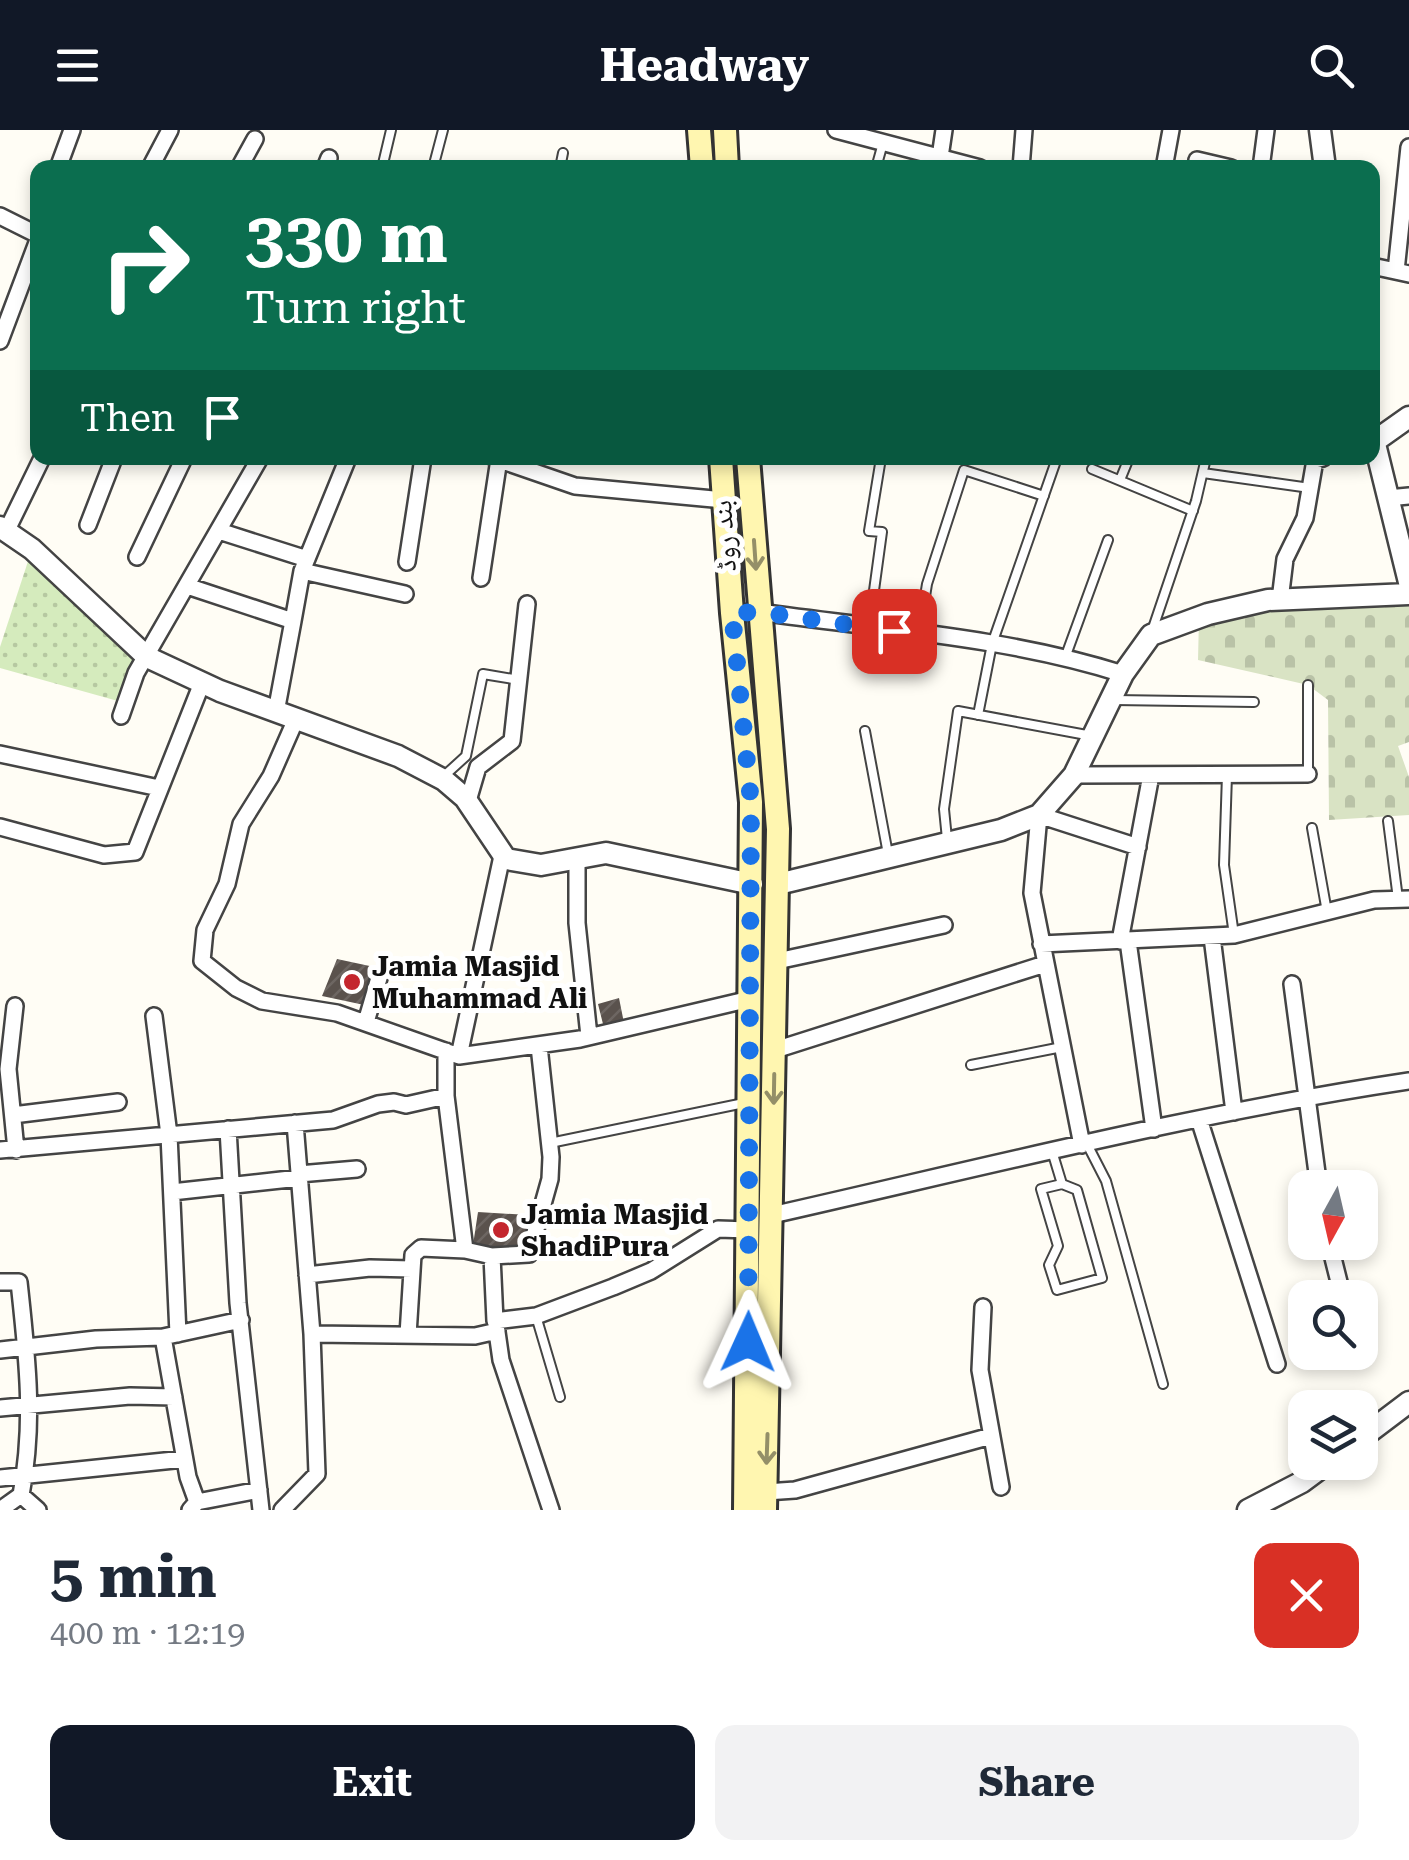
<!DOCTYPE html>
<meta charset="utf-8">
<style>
:root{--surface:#fff;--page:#f2f2f3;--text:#1f2937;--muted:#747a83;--accent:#111827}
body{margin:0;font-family:"Roboto Serif","Noto Naskh Arabic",serif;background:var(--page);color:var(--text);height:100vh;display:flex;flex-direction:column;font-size:38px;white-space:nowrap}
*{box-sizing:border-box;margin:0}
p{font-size:32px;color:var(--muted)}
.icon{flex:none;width:55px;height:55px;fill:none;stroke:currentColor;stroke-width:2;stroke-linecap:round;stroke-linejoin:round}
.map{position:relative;height:1380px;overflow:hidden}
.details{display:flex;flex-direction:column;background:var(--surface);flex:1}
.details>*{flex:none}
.hud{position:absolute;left:30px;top:30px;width:1350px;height:305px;border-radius:20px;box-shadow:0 5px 15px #0003;background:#0b6e4f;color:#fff;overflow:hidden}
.needle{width:65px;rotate:188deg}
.tools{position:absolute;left:1288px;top:1040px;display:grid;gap:20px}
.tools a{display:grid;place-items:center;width:90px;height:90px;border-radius:20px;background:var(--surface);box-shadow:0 5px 15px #0003;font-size:50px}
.pin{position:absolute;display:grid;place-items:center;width:85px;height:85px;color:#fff;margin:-42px;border-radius:20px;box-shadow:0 5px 15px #0006}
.me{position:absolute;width:110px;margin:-55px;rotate:1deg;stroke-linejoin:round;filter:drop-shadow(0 0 8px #0008)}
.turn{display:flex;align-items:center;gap:35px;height:210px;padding:0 50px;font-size:45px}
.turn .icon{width:130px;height:130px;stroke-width:2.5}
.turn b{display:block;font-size:70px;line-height:85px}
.then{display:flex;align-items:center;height:95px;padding:0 50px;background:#0003;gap:20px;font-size:38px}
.round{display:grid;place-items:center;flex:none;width:105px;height:105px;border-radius:20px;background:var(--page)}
.overview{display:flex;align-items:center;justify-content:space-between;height:170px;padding:0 50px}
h1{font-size:60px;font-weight:700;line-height:75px}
.button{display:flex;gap:20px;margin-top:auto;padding:20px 50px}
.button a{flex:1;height:115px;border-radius:20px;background:var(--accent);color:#fff;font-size:40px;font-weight:700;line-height:115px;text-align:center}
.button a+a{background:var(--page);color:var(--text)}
header{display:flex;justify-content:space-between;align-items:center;height:130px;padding:0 50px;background:var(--accent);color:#fff;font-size:45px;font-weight:700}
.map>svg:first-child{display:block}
.grass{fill:url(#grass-dots)}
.cemetery{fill:url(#cemetery-stones)}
.building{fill:url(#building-hatch)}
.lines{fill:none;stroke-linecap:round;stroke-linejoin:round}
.service-casing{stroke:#444;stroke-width:12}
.minor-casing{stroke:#444;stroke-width:20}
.tertiary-casing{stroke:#444;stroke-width:25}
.secondary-casing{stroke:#333;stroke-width:28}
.service{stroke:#fff;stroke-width:8}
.minor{stroke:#fff;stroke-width:15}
.tertiary{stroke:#fff;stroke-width:20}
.secondary{stroke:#fff6b0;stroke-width:22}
.oneway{stroke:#948f68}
.route{stroke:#1a73e8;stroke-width:18;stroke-dasharray:0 32.4}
.poi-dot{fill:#c4262e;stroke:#fff;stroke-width:4}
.labels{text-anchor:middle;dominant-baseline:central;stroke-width:10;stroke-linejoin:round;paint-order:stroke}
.street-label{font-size:28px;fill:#111;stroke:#fff}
.poi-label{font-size:28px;font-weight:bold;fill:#111;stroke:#fff;text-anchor:start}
</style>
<header><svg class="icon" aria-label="menu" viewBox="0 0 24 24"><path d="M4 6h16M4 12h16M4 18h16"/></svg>Headway<svg class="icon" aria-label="search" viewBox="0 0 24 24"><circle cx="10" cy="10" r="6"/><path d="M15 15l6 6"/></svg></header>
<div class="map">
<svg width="1409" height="1380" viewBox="0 0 1409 1380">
<defs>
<pattern id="grass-dots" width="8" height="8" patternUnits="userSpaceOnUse" patternTransform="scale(2.5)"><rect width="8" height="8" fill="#d5ebbd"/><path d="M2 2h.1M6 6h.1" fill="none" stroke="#b6c8a1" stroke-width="1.8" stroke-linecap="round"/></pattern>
<pattern id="cemetery-stones" width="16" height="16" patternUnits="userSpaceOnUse" patternTransform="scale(2.5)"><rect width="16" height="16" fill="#d9e3c4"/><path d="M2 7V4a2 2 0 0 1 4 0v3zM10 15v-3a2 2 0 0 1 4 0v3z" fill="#b9c2a7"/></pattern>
<pattern id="building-hatch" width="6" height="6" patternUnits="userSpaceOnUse" patternTransform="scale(2.5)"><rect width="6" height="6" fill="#5a524d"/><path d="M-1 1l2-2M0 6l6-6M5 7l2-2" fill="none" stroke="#6d6662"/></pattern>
</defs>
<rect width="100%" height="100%" fill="#fffdf5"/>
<path class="grass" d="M32,419l115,108 -22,46 -125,-35v-21z"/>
<path class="cemetery" d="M1409,464v148l-11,4 11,31v38l-80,5 -1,-120 -20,-15 -110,-25 1,-42z"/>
<path class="building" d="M337,829l42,9 -10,38 -47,-10z
M619,868l5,25 -20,5 -6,-24z
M478,1082l51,3 -4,37 -52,-7z"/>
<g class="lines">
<defs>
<path id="service" d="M382,38l9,-38
M433,38l10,-38
M560,38l3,-15
M876,38l7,-25
M1092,339l101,42
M1203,343l107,15
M1120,350l9,-22
M869,497l13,-95 -13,-1 12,-73
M1152,501l44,-130 10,-43
M919,504l8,-50 37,-114 80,26
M1065,528l43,-118
M1114,570l140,2
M978,585l14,-71 65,-186
M865,601l23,123
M1308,644v-89
M1227,645l-3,90 10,70
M444,646l22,-20 17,-82 36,6
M1388,691l10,78
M1312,698l15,84
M947,709l-3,-30 14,-98 134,25
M971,935l91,-18
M550,1013l194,-40
M1087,1014l19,37 57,203
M1052,1021l10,33 15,6 25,88 -45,12 -8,-25 9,-19 -17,-57 21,-5
M536,1186l24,81"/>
<path id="minor" d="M836,0l144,38
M940,27l4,-27
M1197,30l34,8
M58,38l14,-38
M150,38l20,-38
M239,38l16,-29
M325,38l4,-10
M1021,38l3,-38
M1164,38l7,-38
M1261,38l5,-38
M0,86l38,19
M1372,136l37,8
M1396,141l13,-124
M0,211l38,-101
M494,328l81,28 149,14
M1388,368l21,-2
M88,395l26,-67
M219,401l88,28
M6,402l36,-74
M137,427l47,-99
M407,432l16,-104
M302,441l103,23
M481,448l18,-119
M187,456l106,35 9,-50 46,-113
M1280,470l5,-41 20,-41 10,-58 8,-2
M732,483l27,-1c120,17 248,25 364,62
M276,582l17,-91
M121,586l15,-43 124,-215
M296,589l-25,57 -30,48 -14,60 -22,46 -3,31 34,27 26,13 75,12 122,43 121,-17 170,-40
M0,624l159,34
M1074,645l234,-1
M468,671l10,-34 34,-26 15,-137
M0,697l104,28 31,-3 67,-169
M577,727v66l12,113
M1212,807l22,175
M1120,811l31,-166
M1128,811l26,188
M1041,814l193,-9 140,-35 35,-1
M777,831l167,-36
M1292,854l27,204
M15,876l-7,63 8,81
M154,886l15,119 9,199
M366,892l13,-44
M775,920l270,-86
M459,926l43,-200
M446,966l19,154 27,6 3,65 41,-5 77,-29 38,-16 67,-42 31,1
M13,985l105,-13
M1199,989l78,245
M295,993l17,211 163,2 22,-5
M228,999l10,174 23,207
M1082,1015l-50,-252 7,-78 99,32
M0,1020l333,-30 45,-16 16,-2 12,3 40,-9v-45
M299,1044l58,-5
M172,1062l127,-14
M772,1085c212,-48 423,-102 637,-134
M1329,1112l14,56
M492,1126l37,-2 21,-75 1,-22 -12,-111
M307,1145l63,-7 42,1
M0,1152h19c8,74 16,139 2,213l17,15
M983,1177l-3,63 21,117
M496,1195l5,35 50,150
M408,1205l5,-80 8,-7 44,2
M0,1220l96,-11 67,-2
M0,1278l130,-12 44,1
M0,1348l184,-19
M766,1362l29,-2 196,-54
M197,1372l-9,-25 -25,-140 78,-17
M0,1380l21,-15
M190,1380l7,-8 62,-12
M282,1380l35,-36 -5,-140"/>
<path id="tertiary" d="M1320,0l5,38
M1372,302l37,150
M1375,311l34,-24
M0,397l32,22 115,108 73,34 178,65 46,24 21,18 41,61 35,6 65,-12 146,31
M778,754l223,-54 38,-15 35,-40 49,-101 28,-39 57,-21 60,-14 141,-6
M1360,1309l49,-37
M1248,1380l54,-28 27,-20"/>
<path id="secondary" d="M699,0l3,38
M725,0l2,38
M721,328l11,155 19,189 -6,708
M748,328l30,371 -13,681"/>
</defs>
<use href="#service" class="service-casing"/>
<use href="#minor" class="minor-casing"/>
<use href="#tertiary" class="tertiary-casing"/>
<use href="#secondary" class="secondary-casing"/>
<use href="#service" class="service"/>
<use href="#minor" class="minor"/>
<use href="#tertiary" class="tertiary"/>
<use href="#secondary" class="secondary"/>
</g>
<defs><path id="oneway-shaft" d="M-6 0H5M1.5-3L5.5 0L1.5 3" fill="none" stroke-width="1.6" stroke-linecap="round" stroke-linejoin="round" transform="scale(2.5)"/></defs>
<g class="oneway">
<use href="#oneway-shaft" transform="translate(755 425) rotate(86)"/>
<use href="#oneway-shaft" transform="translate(774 959) rotate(91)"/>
<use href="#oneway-shaft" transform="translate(767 1319) rotate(92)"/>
</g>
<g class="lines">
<path class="route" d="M748,1212l3,-540 -19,-189 27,-1 135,19"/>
</g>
<g class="poi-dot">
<circle cx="352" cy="852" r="10"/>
<circle cx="501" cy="1100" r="10"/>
</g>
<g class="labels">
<g class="street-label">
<text transform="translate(724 406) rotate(-94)">بند روڈ</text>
</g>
<g class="poi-label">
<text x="372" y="836">Jamia Masjid<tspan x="372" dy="32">Muhammad Ali</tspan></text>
<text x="521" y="1084">Jamia Masjid<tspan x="521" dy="32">ShadiPura</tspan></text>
</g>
</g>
</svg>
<div class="tools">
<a><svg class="needle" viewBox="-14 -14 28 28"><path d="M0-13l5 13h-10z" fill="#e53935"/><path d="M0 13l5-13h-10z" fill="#747a83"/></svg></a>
<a><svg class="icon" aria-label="search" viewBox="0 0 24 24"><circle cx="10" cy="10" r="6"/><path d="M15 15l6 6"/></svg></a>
<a><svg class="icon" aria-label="layers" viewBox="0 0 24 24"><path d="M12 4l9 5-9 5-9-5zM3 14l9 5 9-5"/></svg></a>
</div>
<div class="pin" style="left:894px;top:501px;background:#d93025"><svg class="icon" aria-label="arrive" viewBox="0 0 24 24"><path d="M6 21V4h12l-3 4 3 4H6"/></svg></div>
<svg class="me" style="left:748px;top:1212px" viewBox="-20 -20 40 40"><path d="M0-17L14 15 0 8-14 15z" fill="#1a73e8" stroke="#fff" stroke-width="4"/></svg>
<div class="hud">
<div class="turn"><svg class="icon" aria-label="right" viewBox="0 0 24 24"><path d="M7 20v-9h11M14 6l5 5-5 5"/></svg><div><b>330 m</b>Turn right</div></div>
<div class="then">Then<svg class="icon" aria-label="arrive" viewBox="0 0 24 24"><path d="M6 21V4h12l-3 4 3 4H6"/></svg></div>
</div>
</div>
<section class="details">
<div class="overview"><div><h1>5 min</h1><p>400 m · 12:19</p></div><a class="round" style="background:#d93025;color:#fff"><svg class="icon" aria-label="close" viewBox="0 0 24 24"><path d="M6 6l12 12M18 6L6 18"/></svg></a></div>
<div class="button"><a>Exit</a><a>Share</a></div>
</section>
